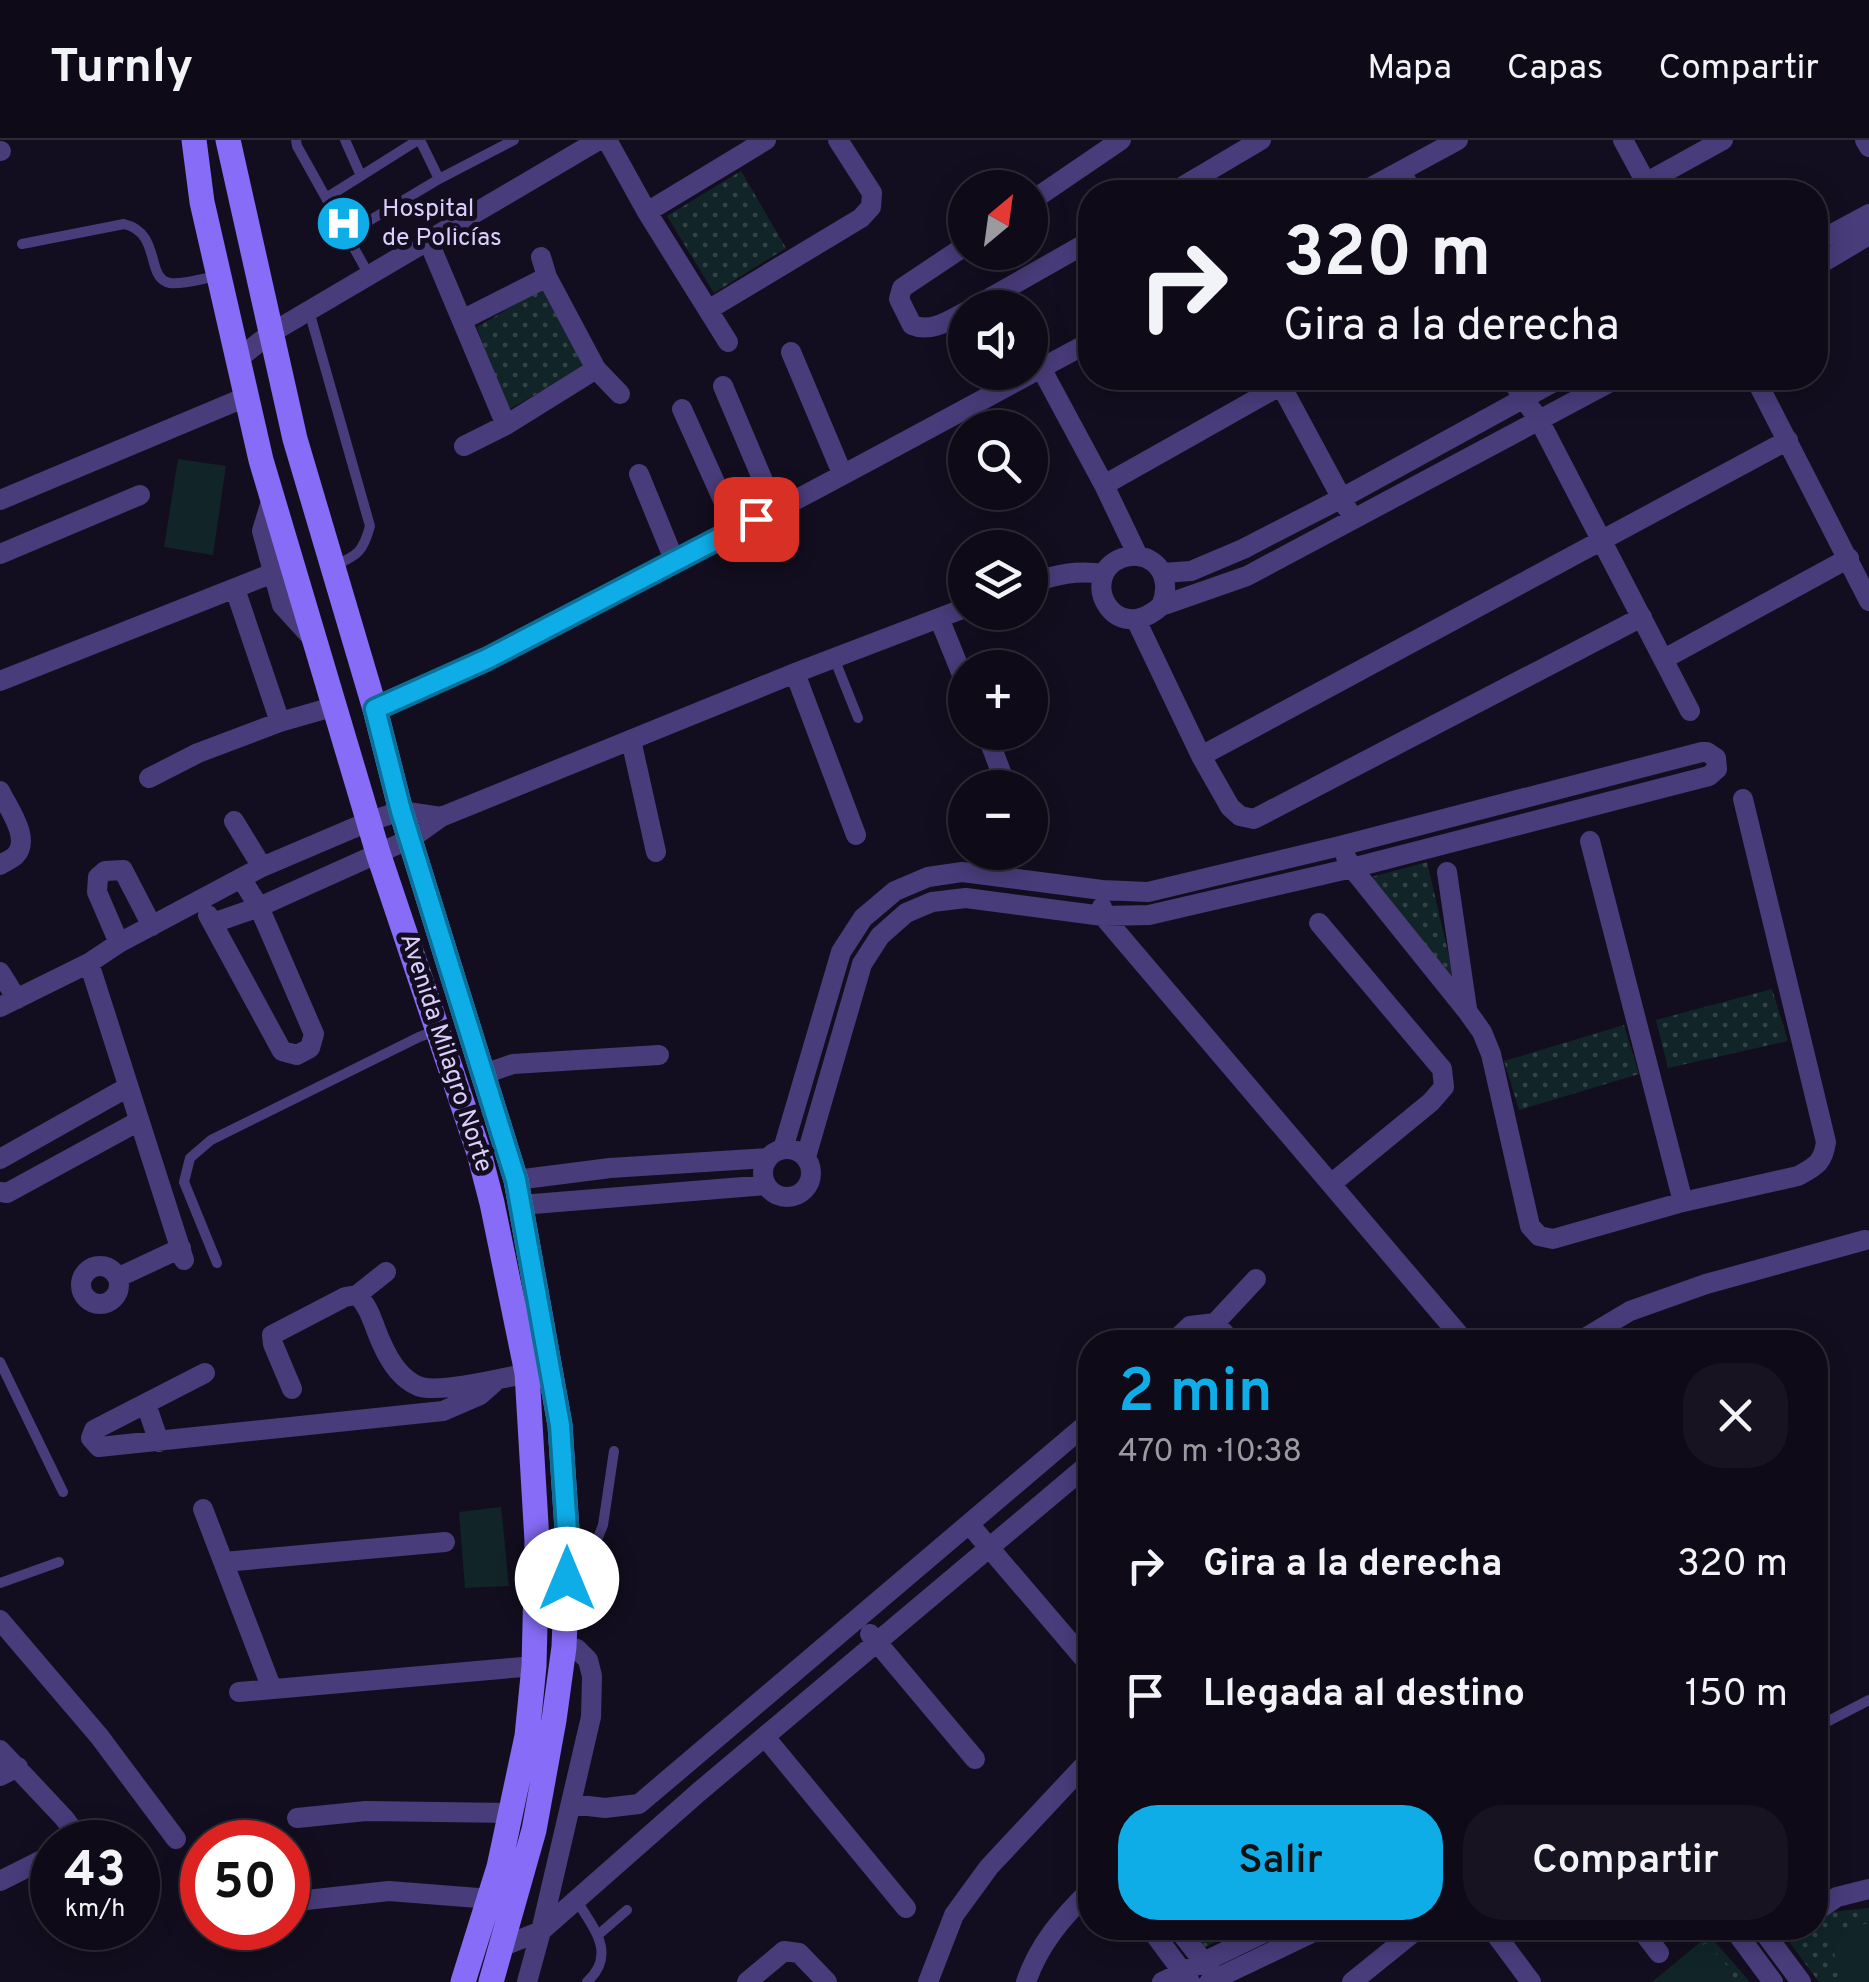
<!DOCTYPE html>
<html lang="es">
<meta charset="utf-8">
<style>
:root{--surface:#0e0a17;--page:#171320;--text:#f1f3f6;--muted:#9b9aa1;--line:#2e2b36;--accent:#0fade8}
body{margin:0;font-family:Overpass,sans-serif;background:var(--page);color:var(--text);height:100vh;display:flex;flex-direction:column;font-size:38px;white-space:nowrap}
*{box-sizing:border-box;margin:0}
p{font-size:32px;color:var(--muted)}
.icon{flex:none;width:55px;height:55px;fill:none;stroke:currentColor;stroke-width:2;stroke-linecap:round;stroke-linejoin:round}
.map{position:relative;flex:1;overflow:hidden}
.sheet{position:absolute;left:1078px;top:1190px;width:750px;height:610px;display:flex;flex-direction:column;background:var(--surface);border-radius:40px;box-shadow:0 5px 25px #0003,0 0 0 2px var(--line)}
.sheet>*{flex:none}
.banner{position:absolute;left:1078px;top:40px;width:750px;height:210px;border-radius:40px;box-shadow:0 5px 25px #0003,0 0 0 2px var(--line);background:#0e0a17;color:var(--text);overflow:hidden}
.needle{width:65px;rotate:29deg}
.controls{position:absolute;left:948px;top:30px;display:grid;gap:20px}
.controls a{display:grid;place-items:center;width:100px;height:100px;border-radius:50%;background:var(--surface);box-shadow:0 5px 25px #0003,0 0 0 2px var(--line);font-size:50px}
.speed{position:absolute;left:30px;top:1680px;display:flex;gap:20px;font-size:50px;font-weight:700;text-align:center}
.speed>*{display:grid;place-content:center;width:130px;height:130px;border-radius:50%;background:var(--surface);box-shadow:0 5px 25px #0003,0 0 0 2px var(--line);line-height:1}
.speed small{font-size:25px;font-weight:400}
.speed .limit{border:15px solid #d22;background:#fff;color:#111}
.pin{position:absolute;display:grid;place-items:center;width:85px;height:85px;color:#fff;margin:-42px;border-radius:20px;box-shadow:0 5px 15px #0006}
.me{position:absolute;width:110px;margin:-55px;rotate:0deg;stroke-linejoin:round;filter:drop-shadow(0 0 8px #0008)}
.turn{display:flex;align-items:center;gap:35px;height:210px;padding:0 40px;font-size:45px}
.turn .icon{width:130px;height:130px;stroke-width:2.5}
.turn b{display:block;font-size:70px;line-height:85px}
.round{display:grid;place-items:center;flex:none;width:105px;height:105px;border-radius:40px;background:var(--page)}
.summary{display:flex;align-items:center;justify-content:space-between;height:170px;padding:0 40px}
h1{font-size:60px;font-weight:600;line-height:75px;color:var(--accent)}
.button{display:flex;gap:20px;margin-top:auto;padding:20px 40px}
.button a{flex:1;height:115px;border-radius:40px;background:var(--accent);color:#111;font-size:40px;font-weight:600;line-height:115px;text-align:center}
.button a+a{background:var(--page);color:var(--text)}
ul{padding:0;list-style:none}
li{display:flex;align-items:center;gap:30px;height:130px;padding:0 40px}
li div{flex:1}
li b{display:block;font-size:38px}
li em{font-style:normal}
header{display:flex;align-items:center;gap:60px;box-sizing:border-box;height:140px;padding:0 50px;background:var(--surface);border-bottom:2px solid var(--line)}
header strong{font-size:48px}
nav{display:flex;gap:55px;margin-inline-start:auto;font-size:35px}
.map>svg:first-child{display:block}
.green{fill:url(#green-dots)}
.pitch{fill:#112528}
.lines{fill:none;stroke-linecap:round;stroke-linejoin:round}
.service{stroke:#493c7b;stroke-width:10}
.minor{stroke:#493c7b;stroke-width:20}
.secondary{stroke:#866cf6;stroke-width:25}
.route-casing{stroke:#0a7097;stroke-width:25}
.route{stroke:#0fade8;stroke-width:18}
.labels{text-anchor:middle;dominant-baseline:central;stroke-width:10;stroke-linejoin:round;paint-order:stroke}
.poi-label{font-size:25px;fill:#dbcefc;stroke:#130e1f;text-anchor:start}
.street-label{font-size:25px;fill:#dbcefc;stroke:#130e1f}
</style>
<header>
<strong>Turnly</strong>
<nav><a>Mapa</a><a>Capas</a><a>Compartir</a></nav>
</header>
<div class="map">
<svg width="1869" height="1842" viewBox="0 0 1869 1842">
<defs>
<pattern id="green-dots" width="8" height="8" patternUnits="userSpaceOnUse" patternTransform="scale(2.5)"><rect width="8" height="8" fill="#112528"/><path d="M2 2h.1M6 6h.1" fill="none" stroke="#334348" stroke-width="1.8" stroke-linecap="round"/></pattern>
</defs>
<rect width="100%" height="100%" fill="#130e1f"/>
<path class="green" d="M741,31l45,77 -72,45 -47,-77z
M545,147l41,79 -80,45 -29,-84z
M1427,722l27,116 -86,-100z
M1772,849l16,52 -120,27 -12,-48z
M1624,885l15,49 -120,36 -15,-49z
M1869,1768v74h-50l-29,-39 16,-15h9v-8l17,-8z
M1190,1788h54l-39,19z
M1709,1795l41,47h-98z"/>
<path class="pitch" d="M178,319l48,7 -13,89 -49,-8z
M501,1367l8,79 -44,2 -6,-76z
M1869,1783v59h-29l-10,-50z
M1706,1803l27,29 -13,10h-61z"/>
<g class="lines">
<path class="service" d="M296,0l1,6 72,129
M345,0l16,36
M420,0l19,39
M326,58l92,-58
M347,94l92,-55 75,-39
M22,104l102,-20c38,9 21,55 46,59 14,2 33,-5 48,-7
M309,171l61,215c-7,26 -12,29 -36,40
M834,518l24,60
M217,1123l-33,-81 6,-24 21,-18 208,-103 19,-7
M0,1222l63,130
M569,1405l16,1 12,-6 6,-15 11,-74
M0,1443l59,-21
M1815,1588l54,-28
M577,1761c17,28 40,53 10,81
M598,1795l29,-25"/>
<path class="minor" d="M607,0l40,72 81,130
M1623,0l28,52
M1865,0l4,7
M0,11h1
M1401,31l11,21
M1173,52l88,-52
M1362,52l96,-52
M1629,52l94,-52
M1030,62l91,-62
M647,72l119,-72
M428,100l78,185
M1815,103l54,-29
M965,106l-63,42 -3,11 13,26c19,8 36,-4 53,-13
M541,117l6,20 49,92 24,25
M1815,127l54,-32
M972,168l118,-67
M708,170l153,-92 10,-11 1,-14 -34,-53
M462,180l85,-43
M791,212l51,121
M238,219l33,-26 328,-193
M1041,228l63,117 34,71
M1277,238l70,130
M1511,238l11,19 16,21 152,293
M1755,238l114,223
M723,246l52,123
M682,269l54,120
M464,306l42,-21 90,-56
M639,334l36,88
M1104,345l190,-107
M272,358l-10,33 20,74 32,35
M0,360l246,-103
M0,414l140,-59
M1162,433l29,-2 52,-22 99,-51 219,-120
M1030,444c26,-10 47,-14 74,-10
M1161,466c8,-18 5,-39 -15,-48 -8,-3 -16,-3 -24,0 -45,17 -9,91 39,48l86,-30 371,-198
M939,478l26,64
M1136,480l65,136 29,51 10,9 14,3 388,-202
M1664,519l185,-101
M795,533l61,162
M0,541l273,-108
M375,569c244,-109 479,-241 715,-367
M280,582l56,-16
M986,592l21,56
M631,600l25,112
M1201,616l587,-316
M149,638l49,-25 82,-31 -45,-133
M976,648l26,-14
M0,651c8,17 32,48 15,65 -2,2 -12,7 -15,9
M965,655l-8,16 8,18
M234,681l28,46
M1590,701l93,361
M1346,717l6,11 115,143 15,21 9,22 39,172 9,10 14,3 130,-37 115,-26c18,-10 25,-13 28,-34l-83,-343
M1447,732l20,137
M1102,767l1,9 358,421
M208,775l74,136 15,4 13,-7 4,-14 -55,-127 -18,-29
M213,783l46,-16 151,-68 31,-22 354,-144 170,-65
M1319,783l123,146 2,18 -13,15 -100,82
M119,803l-22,-51 1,-15 7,-6 18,-1 29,56
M89,823l95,297
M0,832l17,27
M0,867l89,-44 30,-20 143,-76 108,-46 31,-10 40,6
M484,934l29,-10 146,-9
M763 1033a24 24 0 1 1 48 0a24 24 0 1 1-48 0Z
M783,1009l58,-197 22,-34 32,-27 33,-14 34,-5 140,18 46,2 192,-46 362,-94h5l9,6 1,11 -8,7 -357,92 -203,47 -46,1 -137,-18 -34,4 -26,11 -26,23 -18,28 -56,193
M0,1019l128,-72
M516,1040l94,-12 158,-10
M0,1052l7,1 132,-72
M521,1065l245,-20
M81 1145a19 19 0 1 1 38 0a19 19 0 1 1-38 0Z
M119,1137l62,-29
M357,1155l29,-23
M1215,1183l17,19
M1173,1202l17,-16 25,-3
M1208,1202l7,-19 41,-44
M1578,1202l52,-31 76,-27 159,-44
M205,1233l-111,57 -3,8 8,9 344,-36 37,-16 17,-15
M292,1249l-19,-45 -1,-9 73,-38 12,-2c14,13 17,33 25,49 7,16 19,35 36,42 18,8 87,-8 109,-13
M146,1264l13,38
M203,1369l69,180
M969,1384l118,138
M224,1422l221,-20
M0,1480l99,116 77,103
M870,1494l105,125
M239,1552l295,-26
M765,1597l141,171
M0,1610l64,68 6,8 3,13 -4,3
M0,1636l18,-9
M571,1664l34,4 34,-4 451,-383
M297,1678l69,-7 146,2
M0,1741l52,-26
M288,1762l101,-11 102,8
M198,1771h4
M1815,1772l22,-15 32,-8
M1150,1788l40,54
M1177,1788l35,44
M1491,1788l40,54
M1640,1788l19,25
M1733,1788l40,54
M1761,1788l40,54
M501,1807l40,-16 159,-140 390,-328
M527,1842l14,-51 50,-214 1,-41 -4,-16 -11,-11 -13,-2
M747,1842l37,-31 15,2 28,29
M928,1842l26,-67 35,-48 101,-108
M1026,1842c13,-38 36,-64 64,-92
M1162,1842l112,-54
M1209,1842l113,-54
M1352,1842l67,-54"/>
<path class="secondary" d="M194,0l8,62 59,258 117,393 101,300 13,50 35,170 10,168 -3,125 -7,70 -28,131 -36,115
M228,0l67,299 80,270 26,102 115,369 44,245 8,120 -4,102 -10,73 -20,110 -43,152"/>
</g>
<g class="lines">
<defs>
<path id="route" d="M567,1439l1,-34 -8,-120 -44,-245 -115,-369 -26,-102 112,-50 269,-140"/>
</defs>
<use href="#route" class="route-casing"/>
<use href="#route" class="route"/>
</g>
<defs>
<symbol id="hospital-disc" viewBox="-11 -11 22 22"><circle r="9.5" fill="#0fade8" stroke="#130e1f"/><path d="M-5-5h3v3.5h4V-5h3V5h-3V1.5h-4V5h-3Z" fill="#fff"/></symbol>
</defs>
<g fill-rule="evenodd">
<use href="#hospital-disc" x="312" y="52" width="63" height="63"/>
</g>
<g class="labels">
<g class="poi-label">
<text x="382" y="70">Hospital<tspan x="382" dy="29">de Policías</tspan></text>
</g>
<g class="street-label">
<text transform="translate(445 913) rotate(72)">Avenida Milagro Norte</text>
</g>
</g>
</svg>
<div class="controls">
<a><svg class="needle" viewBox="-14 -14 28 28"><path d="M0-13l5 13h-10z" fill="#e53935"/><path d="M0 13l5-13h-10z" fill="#9b9aa1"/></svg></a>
<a><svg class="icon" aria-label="sound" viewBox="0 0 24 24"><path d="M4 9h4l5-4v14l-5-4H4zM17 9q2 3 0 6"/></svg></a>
<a><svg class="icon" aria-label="search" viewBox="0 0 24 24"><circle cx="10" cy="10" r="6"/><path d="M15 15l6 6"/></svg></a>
<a><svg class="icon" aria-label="layers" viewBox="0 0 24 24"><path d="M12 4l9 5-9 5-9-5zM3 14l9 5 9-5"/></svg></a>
<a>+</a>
<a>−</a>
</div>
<div class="speed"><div>43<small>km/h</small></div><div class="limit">50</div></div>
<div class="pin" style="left:756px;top:379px;background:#d93025"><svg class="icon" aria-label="arrive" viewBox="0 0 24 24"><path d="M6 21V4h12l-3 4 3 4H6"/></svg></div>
<svg class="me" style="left:567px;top:1439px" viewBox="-20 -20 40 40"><circle r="19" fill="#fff"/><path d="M0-13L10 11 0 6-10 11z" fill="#0fade8"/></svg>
<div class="banner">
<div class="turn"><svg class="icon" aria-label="right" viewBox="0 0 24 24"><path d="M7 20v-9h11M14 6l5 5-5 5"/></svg><div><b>320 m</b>Gira a la derecha</div></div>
</div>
<section class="sheet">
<div class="summary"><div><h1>2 min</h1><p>470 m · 10:38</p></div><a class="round"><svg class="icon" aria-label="close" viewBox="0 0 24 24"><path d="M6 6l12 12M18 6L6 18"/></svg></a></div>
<ul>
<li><svg class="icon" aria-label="right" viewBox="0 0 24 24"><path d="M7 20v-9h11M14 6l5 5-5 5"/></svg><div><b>Gira a la derecha</b></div><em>320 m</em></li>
<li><svg class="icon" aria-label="arrive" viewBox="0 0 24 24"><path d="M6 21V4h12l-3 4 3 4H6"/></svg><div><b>Llegada al destino</b></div><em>150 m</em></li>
</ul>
<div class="button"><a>Salir</a><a>Compartir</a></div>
</section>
</div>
